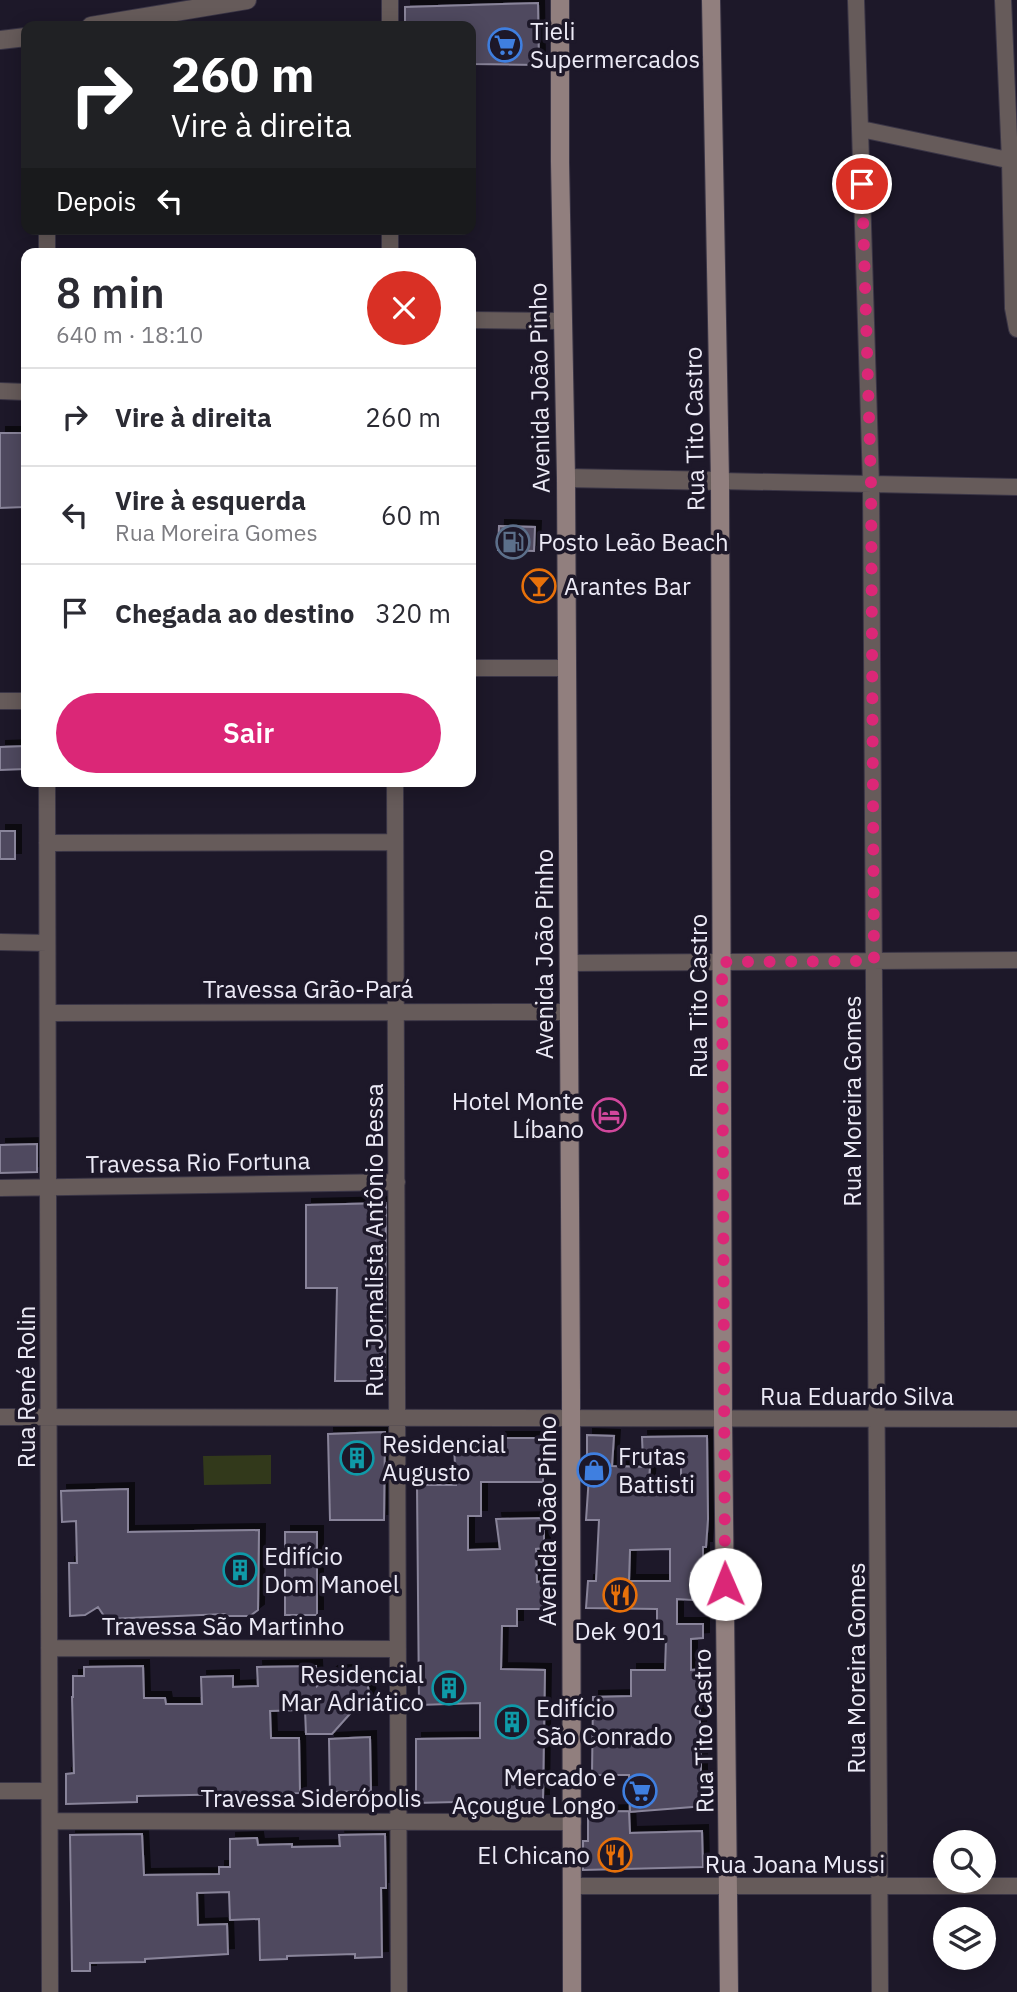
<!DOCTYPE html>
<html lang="pt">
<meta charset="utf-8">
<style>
:root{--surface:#fff;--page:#f7f7f7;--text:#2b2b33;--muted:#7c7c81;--line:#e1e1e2;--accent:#db2777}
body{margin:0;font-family:"IBM Plex Sans",sans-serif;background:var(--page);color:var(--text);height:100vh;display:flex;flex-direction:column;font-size:26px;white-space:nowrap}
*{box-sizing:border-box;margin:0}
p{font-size:23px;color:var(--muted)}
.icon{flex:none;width:38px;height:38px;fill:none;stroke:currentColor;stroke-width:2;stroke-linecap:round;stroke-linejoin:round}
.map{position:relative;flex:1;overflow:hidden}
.details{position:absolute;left:21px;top:248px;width:455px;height:539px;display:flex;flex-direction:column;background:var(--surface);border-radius:14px;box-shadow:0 4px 18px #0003}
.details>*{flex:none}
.top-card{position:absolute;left:21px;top:21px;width:455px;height:214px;border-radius:14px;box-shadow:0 4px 18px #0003;background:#202124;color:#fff;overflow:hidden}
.tools{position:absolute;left:933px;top:1830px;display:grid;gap:14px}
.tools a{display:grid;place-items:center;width:63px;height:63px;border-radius:50%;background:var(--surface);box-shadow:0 4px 18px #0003;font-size:35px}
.pin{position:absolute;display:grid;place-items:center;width:60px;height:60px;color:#fff;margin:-30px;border:4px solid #fff;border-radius:50%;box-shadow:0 2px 7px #0007}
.me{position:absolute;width:77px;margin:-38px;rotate:359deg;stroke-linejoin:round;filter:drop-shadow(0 0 5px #0008)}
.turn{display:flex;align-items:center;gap:24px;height:147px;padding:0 35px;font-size:32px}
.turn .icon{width:91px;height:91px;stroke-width:2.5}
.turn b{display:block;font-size:49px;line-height:60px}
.then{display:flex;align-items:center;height:66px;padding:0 35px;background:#0003;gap:14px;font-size:26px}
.round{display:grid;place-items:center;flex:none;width:74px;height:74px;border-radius:37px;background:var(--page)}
.summary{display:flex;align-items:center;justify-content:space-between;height:119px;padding:0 35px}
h1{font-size:42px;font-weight:600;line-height:52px}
.primary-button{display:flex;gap:14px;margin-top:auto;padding:14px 35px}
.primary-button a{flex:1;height:80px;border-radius:42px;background:var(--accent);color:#fff;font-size:28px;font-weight:600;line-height:80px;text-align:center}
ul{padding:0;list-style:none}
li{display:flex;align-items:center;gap:21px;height:98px;padding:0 35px;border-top:2px solid var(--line)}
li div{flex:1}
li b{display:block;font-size:26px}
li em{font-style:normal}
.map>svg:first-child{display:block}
.green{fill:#32391b}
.building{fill:#4f4a5e;stroke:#89849a;stroke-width:2;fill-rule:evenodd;filter:url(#shadow)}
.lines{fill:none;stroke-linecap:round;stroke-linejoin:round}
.minor-casing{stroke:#3a3546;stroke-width:18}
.tertiary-casing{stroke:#3a3546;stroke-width:20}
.secondary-casing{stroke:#3a3546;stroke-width:20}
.minor{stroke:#665b5a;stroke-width:16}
.tertiary{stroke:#665b5a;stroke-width:18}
.secondary{stroke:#917f7e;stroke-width:18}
.route{stroke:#db2777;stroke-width:12;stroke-dasharray:0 21.6}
.labels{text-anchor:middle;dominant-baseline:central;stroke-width:7;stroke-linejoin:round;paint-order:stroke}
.poi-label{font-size:24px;fill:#eceaf6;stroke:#1d1829;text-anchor:start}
.street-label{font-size:24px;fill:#eceaf6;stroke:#1d1829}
</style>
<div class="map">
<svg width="1017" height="1992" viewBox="0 0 1017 1992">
<defs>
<filter id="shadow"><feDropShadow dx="6" dy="-6" stdDeviation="0" flood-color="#0009"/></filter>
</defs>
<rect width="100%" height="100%" fill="#1d1829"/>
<path class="green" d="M271,1455v29l-67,1 -1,-29z"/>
<path class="building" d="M538,3l1,62 -68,-1v-38h-66v-19z
M0,433h26v46h-3l1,28 -24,1z
M499,526l36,1 -1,24 -36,-1z
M26,746v23l-26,1v-23z
M0,831h15v28h-15z
M37,1144v28l-37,1v-28z
M386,1203l-1,178h-50l2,-93h-31v-83z
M385,1432l-1,88h-54l-2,-86z
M587,1435l27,1 -2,30 38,1 -2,25 19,1 14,-1v-30h-38l-1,-25 65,-1 1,83 -2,28h-3v26h-12l1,27 -15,-1v25h26v14l-12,1v31l12,-1 1,20h-4v44h6v19h-5v29h5l-1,25 -75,6 -1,-37h-37l1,-78 38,-1v-26h34l1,-31h-9v-30l-71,-1 2,-27h8l3,-61h-13l4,-59h-3zM670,1549v32h-41l1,-31z
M500,1438h43v44h-62v34h-13v34l32,-1 -4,-30 48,-1v30l-8,1 1,33 8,-1v28h-28v17h-15l-1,43 44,1 -2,130 -127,3v-64l64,-1v-35l-61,2 -2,-220h39l-2,-39 46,-1z
M128,1489v43l131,-2 -1,80 -8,6h-23l-2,-2 -119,5 -8,-12 -13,8 -15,1 -1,-53h8l-1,-42 -14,1 -1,-31z
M285,1532h32v83h-32z
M143,1666l1,32h21l1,6h36l-1,-27 32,-1v11l25,-1 -1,-19 59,-1 1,20 15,-14 16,-1 6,4h12l4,23 -1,8 -13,1 -24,27h-26l-1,-24 -35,1 1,27h28l1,55 -163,3v6l-71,2v-30l8,-1 -2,-76h1v-21h11v-9z
M370,1737l1,54 -41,1 -1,-53z
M629,1811l1,22 72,-2 1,36 -120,3v-29h5v-29z
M142,1834l2,41 75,-1v-7h11v-28l27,-1 1,7 34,-1v3l48,-1 -1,-11 46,-1 1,54h-5l1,69 -27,1v-4l-68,2v3l-27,1 -1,-41 -29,1 -1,-28 -32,1 1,32 29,-1 1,30 -83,5v3l-55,1v8h-18l-2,-136z"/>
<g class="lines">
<defs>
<path id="minor" d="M856,0l15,484 9,1508
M1003,0l7,160 3,148 4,21
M390,26v-26
M861,129l156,33
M390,229v25
M47,254v-25
M471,320l90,1
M0,391l26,1
M720,481l297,6
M471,668h96
M0,701h26
M47,782l3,1210
M395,782l4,1210
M47,843l348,-1
M0,942l47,1
M568,963l449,-3
M48,1013l521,-1
M0,1188l397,-6
M0,1417l1017,2
M49,1648l349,1
M0,1791h49
M50,1821l523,1
M573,1886h444"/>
<path id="tertiary" d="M91,26l156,-26
M0,40l26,-3
M566,478l154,3"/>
<path id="secondary" d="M560,0v162l6,316 5,911 1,603
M711,0l9,481 3,938 6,573"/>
</defs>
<use href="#minor" class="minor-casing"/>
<use href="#tertiary" class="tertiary-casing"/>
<use href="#secondary" class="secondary-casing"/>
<use href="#minor" class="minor"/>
<use href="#tertiary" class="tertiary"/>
<use href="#secondary" class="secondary"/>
</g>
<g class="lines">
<path class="route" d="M725,1584l-3,-622 152,-1 -3,-477 -9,-300"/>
</g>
<defs>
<symbol id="supermarket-ring" viewBox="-11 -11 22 22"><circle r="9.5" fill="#1d1829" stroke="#3f7fe0" stroke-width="1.5"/><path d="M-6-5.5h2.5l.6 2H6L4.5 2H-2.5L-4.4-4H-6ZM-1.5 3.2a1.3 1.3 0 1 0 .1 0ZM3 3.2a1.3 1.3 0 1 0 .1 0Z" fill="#3f7fe0"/></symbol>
<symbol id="fuel-ring" viewBox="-11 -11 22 22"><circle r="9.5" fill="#1d1829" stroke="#5c6f8a" stroke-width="1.5"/><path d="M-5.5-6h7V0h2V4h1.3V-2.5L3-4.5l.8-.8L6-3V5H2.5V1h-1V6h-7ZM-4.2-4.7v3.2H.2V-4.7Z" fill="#5c6f8a"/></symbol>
<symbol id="bar-ring" viewBox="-11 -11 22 22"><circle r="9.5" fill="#1d1829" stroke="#e8710a" stroke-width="1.5"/><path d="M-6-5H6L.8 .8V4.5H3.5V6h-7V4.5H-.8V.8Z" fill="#e8710a"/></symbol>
<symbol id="hotel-ring" viewBox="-11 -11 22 22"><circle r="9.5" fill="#1d1829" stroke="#d1479c" stroke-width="1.5"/><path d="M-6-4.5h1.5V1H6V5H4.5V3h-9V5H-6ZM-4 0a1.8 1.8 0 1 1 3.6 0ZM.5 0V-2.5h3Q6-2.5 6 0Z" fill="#d1479c"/></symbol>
<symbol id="building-ring" viewBox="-11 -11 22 22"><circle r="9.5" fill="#1d1829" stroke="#0f9aa8" stroke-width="1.5"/><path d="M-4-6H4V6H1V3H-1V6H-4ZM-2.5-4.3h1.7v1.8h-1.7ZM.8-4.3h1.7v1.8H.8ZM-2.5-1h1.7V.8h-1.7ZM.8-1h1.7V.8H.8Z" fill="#0f9aa8"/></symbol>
<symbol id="shop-ring" viewBox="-11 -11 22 22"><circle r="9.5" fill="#1d1829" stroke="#3f7fe0" stroke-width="1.5"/><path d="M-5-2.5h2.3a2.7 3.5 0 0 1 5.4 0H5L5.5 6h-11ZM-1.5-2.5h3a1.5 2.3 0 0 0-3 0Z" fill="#3f7fe0"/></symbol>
<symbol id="restaurant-ring" viewBox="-11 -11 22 22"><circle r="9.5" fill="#1d1829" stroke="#e8710a" stroke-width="1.5"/><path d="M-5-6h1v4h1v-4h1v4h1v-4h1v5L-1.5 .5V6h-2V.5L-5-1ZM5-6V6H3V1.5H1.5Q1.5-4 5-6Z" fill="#e8710a"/></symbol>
</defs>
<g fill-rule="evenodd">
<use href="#supermarket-ring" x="486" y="26" width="38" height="38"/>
<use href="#fuel-ring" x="494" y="523" width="38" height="38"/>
<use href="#bar-ring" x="520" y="567" width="38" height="38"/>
<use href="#hotel-ring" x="590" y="1096" width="38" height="38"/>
<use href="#building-ring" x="338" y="1439" width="38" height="38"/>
<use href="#shop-ring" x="575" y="1451" width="38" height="38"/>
<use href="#building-ring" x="221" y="1551" width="38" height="38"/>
<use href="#restaurant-ring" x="601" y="1576" width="38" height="38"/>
<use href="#building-ring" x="430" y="1669" width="38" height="38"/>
<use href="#building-ring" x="493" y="1703" width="38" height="38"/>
<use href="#supermarket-ring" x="621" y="1772" width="38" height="38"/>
<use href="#restaurant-ring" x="596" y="1836" width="38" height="38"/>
</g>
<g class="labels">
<g class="poi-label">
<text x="530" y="31">Tieli<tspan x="530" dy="28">Supermercados</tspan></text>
<text x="538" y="542">Posto Leão Beach</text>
<text x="564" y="586">Arantes Bar</text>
<text x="584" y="1101" text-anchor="end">Hotel Monte<tspan x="584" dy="28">Líbano</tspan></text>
<text x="382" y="1444">Residencial<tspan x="382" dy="28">Augusto</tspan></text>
<text x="618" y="1456">Frutas<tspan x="618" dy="28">Battisti</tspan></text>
<text x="264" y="1556">Edifício<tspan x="264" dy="28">Dom Manoel</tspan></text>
<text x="620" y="1631" text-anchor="middle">Dek 901</text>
<text x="424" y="1674" text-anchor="end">Residencial<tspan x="424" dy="28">Mar Adriático</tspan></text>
<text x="536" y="1708">Edifício<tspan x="536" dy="28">São Conrado</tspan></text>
<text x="616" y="1777" text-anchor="end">Mercado e<tspan x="616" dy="28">Açougue Longo</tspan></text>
<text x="590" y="1855" text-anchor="end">El Chicano</text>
</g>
<g class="street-label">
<text transform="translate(539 388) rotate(-91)">Avenida João Pinho</text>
<text transform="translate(694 429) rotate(-91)">Rua Tito Castro</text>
<text transform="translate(544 954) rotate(-90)">Avenida João Pinho</text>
<text x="308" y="989">Travessa Grão-Pará</text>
<text transform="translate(698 996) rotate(-90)">Rua Tito Castro</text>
<text transform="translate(852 1101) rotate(-90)">Rua Moreira Gomes</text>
<text transform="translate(198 1162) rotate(-1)">Travessa Rio Fortuna</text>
<text transform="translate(374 1240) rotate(-90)">Rua Jornalista Antônio Bessa</text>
<text transform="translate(26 1387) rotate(-90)">Rua René Rolin</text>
<text x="857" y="1396">Rua Eduardo Silva</text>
<text transform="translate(547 1521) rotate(-90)">Avenida João Pinho</text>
<text x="223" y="1626">Travessa São Martinho</text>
<text transform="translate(856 1668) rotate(-90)">Rua Moreira Gomes</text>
<text transform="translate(703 1731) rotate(-91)">Rua Tito Castro</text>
<text x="311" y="1798">Travessa Siderópolis</text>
<text x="795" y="1864">Rua Joana Mussi</text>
</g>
</g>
</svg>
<div class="tools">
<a><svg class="icon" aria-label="search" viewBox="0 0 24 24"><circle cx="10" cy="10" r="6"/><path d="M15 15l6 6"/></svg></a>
<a><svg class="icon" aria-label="layers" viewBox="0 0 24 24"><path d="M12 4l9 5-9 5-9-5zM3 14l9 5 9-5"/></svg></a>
</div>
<div class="pin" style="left:862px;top:184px;background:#d93025"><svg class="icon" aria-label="arrive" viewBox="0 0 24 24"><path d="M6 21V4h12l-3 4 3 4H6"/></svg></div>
<svg class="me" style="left:725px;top:1584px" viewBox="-20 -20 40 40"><circle r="19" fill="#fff"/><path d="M0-13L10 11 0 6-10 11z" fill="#db2777"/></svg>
<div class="top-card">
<div class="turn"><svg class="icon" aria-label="right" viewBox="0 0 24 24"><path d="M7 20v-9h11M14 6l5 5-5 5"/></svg><div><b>260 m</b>Vire à direita</div></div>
<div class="then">Depois<svg class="icon" aria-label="left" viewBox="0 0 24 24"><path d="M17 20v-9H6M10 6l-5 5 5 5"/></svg></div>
</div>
<section class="details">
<div class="summary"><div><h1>8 min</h1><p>640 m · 18:10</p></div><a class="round" style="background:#d93025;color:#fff"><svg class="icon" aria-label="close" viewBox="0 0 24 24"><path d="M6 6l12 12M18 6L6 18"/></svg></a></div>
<ul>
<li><svg class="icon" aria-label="right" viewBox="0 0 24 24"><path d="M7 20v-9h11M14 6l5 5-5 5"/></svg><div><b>Vire à direita</b></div><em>260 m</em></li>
<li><svg class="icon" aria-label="left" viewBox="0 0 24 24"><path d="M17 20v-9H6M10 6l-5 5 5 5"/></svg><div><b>Vire à esquerda</b><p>Rua Moreira Gomes</p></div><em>60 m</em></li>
<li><svg class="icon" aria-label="arrive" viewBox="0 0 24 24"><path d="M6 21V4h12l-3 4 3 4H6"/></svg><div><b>Chegada ao destino</b></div><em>320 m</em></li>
</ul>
<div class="primary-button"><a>Sair</a></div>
</section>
</div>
